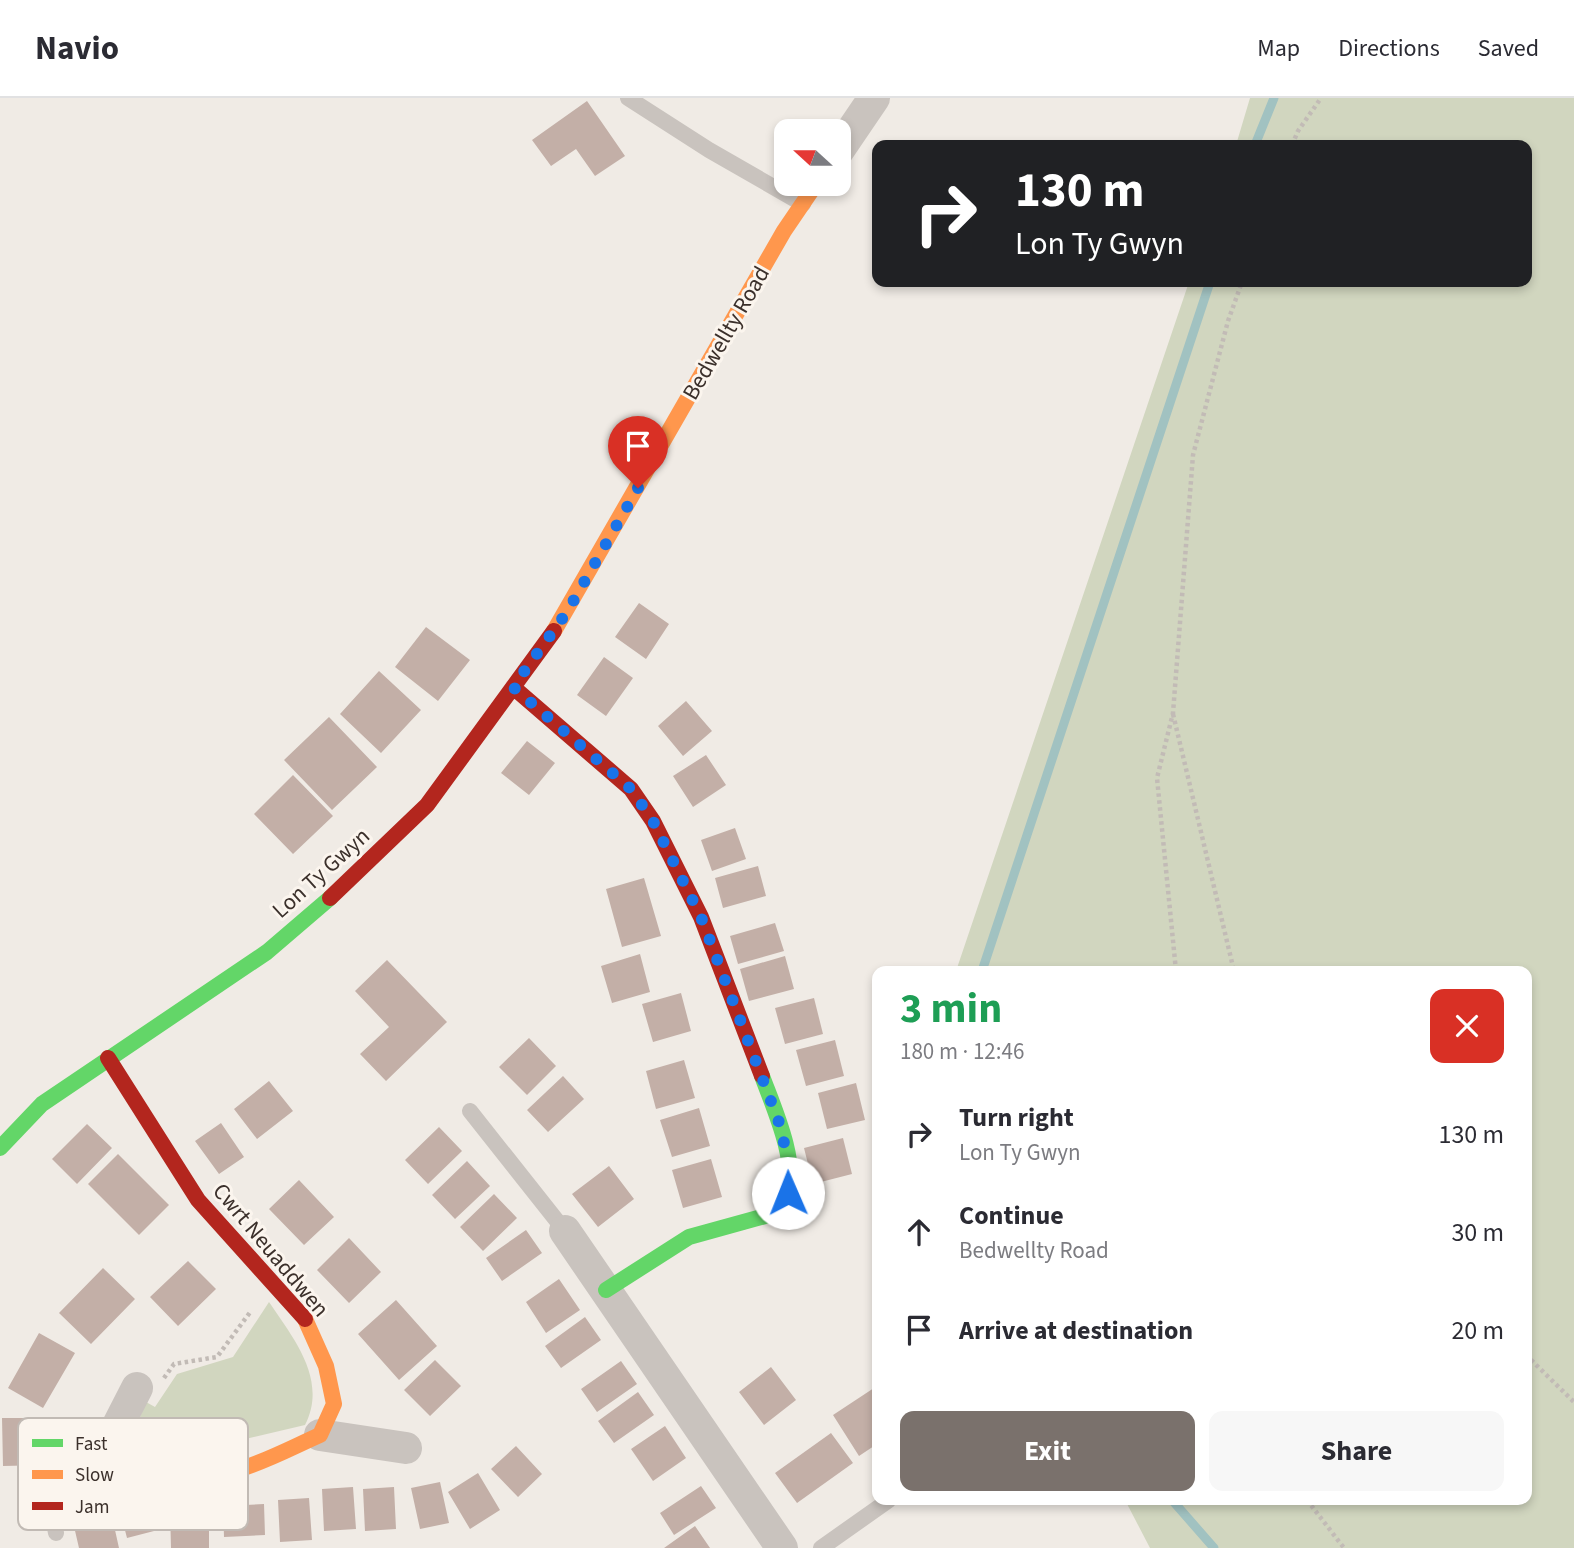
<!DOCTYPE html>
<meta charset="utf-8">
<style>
:root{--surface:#fff;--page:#f7f7f7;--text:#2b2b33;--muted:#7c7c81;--line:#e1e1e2;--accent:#7a716c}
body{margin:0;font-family:"Source Sans 3",sans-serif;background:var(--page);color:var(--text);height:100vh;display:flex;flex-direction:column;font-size:26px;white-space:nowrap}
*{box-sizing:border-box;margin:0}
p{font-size:23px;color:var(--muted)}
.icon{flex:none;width:38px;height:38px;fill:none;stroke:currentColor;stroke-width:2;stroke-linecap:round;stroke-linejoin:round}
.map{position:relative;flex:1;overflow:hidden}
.details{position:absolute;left:872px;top:868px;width:660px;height:539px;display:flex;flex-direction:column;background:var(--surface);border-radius:14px;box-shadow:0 4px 10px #0003}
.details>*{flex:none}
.top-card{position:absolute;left:872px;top:42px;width:660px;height:147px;border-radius:14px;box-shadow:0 4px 10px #0003;background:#202124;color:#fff;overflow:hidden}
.needle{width:46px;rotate:291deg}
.buttons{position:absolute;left:774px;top:21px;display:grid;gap:14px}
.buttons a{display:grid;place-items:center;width:77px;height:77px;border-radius:14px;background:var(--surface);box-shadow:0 4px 10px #0003;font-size:35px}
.pin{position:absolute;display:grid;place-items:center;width:60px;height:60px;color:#fff;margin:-72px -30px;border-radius:50% 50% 50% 0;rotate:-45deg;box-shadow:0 0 7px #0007}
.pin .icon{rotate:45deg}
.me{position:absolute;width:77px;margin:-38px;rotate:359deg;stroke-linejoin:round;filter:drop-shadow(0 0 5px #0008)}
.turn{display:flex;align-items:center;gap:24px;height:147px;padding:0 28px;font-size:32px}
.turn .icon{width:91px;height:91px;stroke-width:2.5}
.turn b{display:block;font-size:49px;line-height:60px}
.round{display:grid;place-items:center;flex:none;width:74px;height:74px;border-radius:14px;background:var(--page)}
.summary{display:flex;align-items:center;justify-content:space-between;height:119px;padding:0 28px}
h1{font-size:42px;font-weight:700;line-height:52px;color:#1e9e55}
.action{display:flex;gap:14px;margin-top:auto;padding:14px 28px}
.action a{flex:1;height:80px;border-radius:14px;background:var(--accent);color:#fff;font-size:28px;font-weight:700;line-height:80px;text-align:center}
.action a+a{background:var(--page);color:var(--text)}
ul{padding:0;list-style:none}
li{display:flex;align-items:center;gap:21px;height:98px;padding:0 28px}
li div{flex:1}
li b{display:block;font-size:26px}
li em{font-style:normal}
header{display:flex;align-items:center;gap:42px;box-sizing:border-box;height:98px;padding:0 35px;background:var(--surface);border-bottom:2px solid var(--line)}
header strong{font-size:33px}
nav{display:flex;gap:38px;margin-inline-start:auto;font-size:24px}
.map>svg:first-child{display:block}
.green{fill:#d1d6bf}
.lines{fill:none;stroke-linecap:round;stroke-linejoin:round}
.stream{stroke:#a1c2c1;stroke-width:9}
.building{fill:#c3afa7}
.path{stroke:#c2bbb6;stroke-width:4.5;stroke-dasharray:3.5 3.5;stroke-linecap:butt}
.lane{stroke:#c9c3be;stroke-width:16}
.street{stroke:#c9c3be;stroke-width:32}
.fast{stroke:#63d668;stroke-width:16}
.slow{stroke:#ff974d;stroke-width:16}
.jam{stroke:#b3261e;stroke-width:16}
.route{stroke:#1a73e8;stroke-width:12;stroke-dasharray:0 21.6}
.labels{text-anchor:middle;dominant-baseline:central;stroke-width:6;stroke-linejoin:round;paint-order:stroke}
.street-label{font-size:23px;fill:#3b302b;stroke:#fbf5ee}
.key{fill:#fbf5ee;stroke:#c1bab4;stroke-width:2}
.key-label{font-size:19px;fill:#3b302b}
</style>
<header>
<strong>Navio</strong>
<nav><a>Map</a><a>Directions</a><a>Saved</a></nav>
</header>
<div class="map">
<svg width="1574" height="1450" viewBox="0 0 1574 1450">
<rect width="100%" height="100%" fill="#f0ebe5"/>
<path class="green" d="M1250,0h324v1450h-424l-25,-48h401v-529h-570l233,-689h337v-137h-290z
M269,1204c25,37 59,78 36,123l-124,29 -37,-16 -6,-16 8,-20 9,5 22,-33 56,-17z"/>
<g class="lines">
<path class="stream" d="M1255,47l19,-47
M982,873l228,-689
M1172,1402l42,48"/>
</g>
<path class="building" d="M587,3l38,55 -30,20 -19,-27 -25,17 -19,-26z
M639,505l30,21 -23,35 -31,-22z
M426,529l44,33 -32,41 -43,-34z
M604,559l29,21 -27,38 -29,-21z
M379,573l42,39 -40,43 -41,-39z
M686,603l26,30 -29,25 -25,-30z
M329,619l48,50 -45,43 -48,-50z
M527,643l28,22 -26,32 -28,-22z
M706,657l20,30 -33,22 -20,-31z
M293,677l40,41 -40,38 -39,-40z
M735,730l11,31 -34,12 -11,-31z
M758,768l8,30 -43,12 -8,-30z
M644,780l17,58 -39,11 -16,-58z
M775,825l9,28 -46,13 -8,-28z
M640,856l10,38 -38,11 -11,-37z
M785,858l9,33 -45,12 -9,-32z
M387,862l60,62 -61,59 -26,-27 29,-27 -34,-36z
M681,895l10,38 -38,11 -11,-38z
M814,900l9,36 -38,10 -10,-36z
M529,940l27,28 -29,29 -28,-28z
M835,942l9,36 -38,10 -10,-36z
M684,962l11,38 -39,11 -10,-38z
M563,978l21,23 -36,33 -21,-22z
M269,983l24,30 -36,28 -23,-30z
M856,985l9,37 -38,9 -9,-36z
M699,1010l11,38 -38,11 -12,-37z
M221,1025l23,34 -25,17 -24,-33z
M87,1026l25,24 -35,36 -25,-25z
M439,1029l23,24 -34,33 -23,-24z
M843,1040l9,36 -39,10 -9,-36z
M118,1056l51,51 -30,30 -51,-51z
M711,1061l11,38 -39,11 -11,-38z
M467,1063l23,25 -35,33 -23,-24z
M609,1068l25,33 -36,28 -26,-33z
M299,1082l35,37 -30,28 -35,-36z
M494,1096l23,24 -34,33 -23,-24z
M526,1132l16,23 -40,28 -16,-23z
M349,1140l32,34 -32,31 -32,-33z
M188,1163l28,28 -38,37 -28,-29z
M103,1170l32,31 -44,45 -32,-31z
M559,1181l21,31 -34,23 -20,-31z
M396,1202l41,46 -38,34 -41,-46z
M585,1219l16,23 -40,28 -16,-22z
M39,1235l36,20 -32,55 -35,-20z
M435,1262l26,26 -31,30 -26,-26z
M621,1263l16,23 -40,28 -16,-23z
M771,1269l25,33 -32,25 -25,-33z
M877,1288v58l-18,12 -26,-41z
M638,1294l16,23 -40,28 -16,-22z
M2,1320h44l1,47 -44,1z
M665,1328l21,32 -33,23 -22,-32z
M831,1335l22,30 -56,40 -22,-30z
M516,1348l26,28 -24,23 -27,-28z
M478,1375l22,37 -30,19 -22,-37z
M440,1384l9,41 -29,6 -9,-41z
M701,1388l15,22 -42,27 -14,-22z
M353,1389l3,42 -32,2 -2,-42z
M394,1389l2,42 -31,2 -2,-42z
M143,1390l11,43 -27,7 -11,-43z
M309,1400l3,42 -32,2 -2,-42z
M264,1406l1,31 -41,2 -1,-31z
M209,1410v40h-38l-1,-39z
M111,1414l8,36h-40l-6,-26z
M695,1428l15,22h-46z"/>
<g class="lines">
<path class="path" d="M1292,47l6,-14 23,-33
M1173,616l61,257
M1176,873l-19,-193 16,-65 20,-258 35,-134 14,-39
M1526,1257l48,47
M164,1280l10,-14 43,-7 34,-46
M1307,1402l37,48"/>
<path class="lane" d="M628,0l81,52 94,54
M470,1013l95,120
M56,1435l-4,-21 42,-40
M821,1450l68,-48"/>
<path class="street" d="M838,53l36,-53
M565,1133l217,317
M320,1337l86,13
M94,1374l43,-84"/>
<path class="fast" d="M0,1050l42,-44 225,-152 63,-54
M606,1192l83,-53 87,-24c4,-6 9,-13 11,-19 12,-31 -14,-88 -25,-118"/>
<path class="slow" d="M554,533l230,-400 32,-47
M111,1341c23,14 48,29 74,35 44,9 96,-22 135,-39l14,-31 -8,-38 -21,-47"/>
<path class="jam" d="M513,589l118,102 22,32 48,96 61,159
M330,800l97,-93 127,-174
M108,960l90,142 107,119"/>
</g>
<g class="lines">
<path class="route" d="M638,390l-71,124 -54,75 118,102 22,32 48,96 79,208 10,45 -2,23"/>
</g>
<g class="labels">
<g class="street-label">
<text transform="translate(726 235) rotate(-60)">Bedwellty Road</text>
<text transform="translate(321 775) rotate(-42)">Lon Ty Gwyn</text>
<text transform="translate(271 1152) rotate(50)">Cwrt Neuaddwen</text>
</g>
</g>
<rect x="18" y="1320" width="230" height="112" rx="10" class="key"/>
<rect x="32" y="1341" width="31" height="8" fill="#63d668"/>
<rect x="32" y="1372" width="31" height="9" fill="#ff974d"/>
<rect x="32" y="1404" width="31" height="8" fill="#b3261e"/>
<g class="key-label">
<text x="75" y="1352">Fast</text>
<text x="75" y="1383">Slow</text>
<text x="75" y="1415">Jam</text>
</g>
</svg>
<div class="buttons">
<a><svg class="needle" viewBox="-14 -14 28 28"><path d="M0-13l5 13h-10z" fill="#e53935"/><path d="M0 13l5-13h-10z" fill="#7c7c81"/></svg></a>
</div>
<div class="pin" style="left:638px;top:390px;background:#d93025"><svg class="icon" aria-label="arrive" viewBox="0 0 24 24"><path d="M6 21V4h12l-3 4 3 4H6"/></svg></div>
<svg class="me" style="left:788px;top:1095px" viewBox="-20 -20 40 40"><circle r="19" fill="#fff"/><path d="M0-13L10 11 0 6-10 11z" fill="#1a73e8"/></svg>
<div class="top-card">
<div class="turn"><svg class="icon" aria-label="right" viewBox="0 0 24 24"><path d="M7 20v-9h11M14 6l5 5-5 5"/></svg><div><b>130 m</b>Lon Ty Gwyn</div></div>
</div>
<section class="details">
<div class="summary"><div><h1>3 min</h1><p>180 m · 12:46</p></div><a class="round" style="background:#d93025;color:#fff"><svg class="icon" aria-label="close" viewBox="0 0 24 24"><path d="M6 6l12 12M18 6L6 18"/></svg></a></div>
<ul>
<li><svg class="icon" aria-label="right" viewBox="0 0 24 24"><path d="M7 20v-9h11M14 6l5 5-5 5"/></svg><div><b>Turn right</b><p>Lon Ty Gwyn</p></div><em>130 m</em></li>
<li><svg class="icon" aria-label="ahead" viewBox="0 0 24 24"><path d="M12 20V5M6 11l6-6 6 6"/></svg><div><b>Continue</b><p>Bedwellty Road</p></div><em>30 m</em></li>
<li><svg class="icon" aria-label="arrive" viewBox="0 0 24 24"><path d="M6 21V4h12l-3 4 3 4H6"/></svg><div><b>Arrive at destination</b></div><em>20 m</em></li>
</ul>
<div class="action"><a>Exit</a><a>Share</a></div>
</section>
</div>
